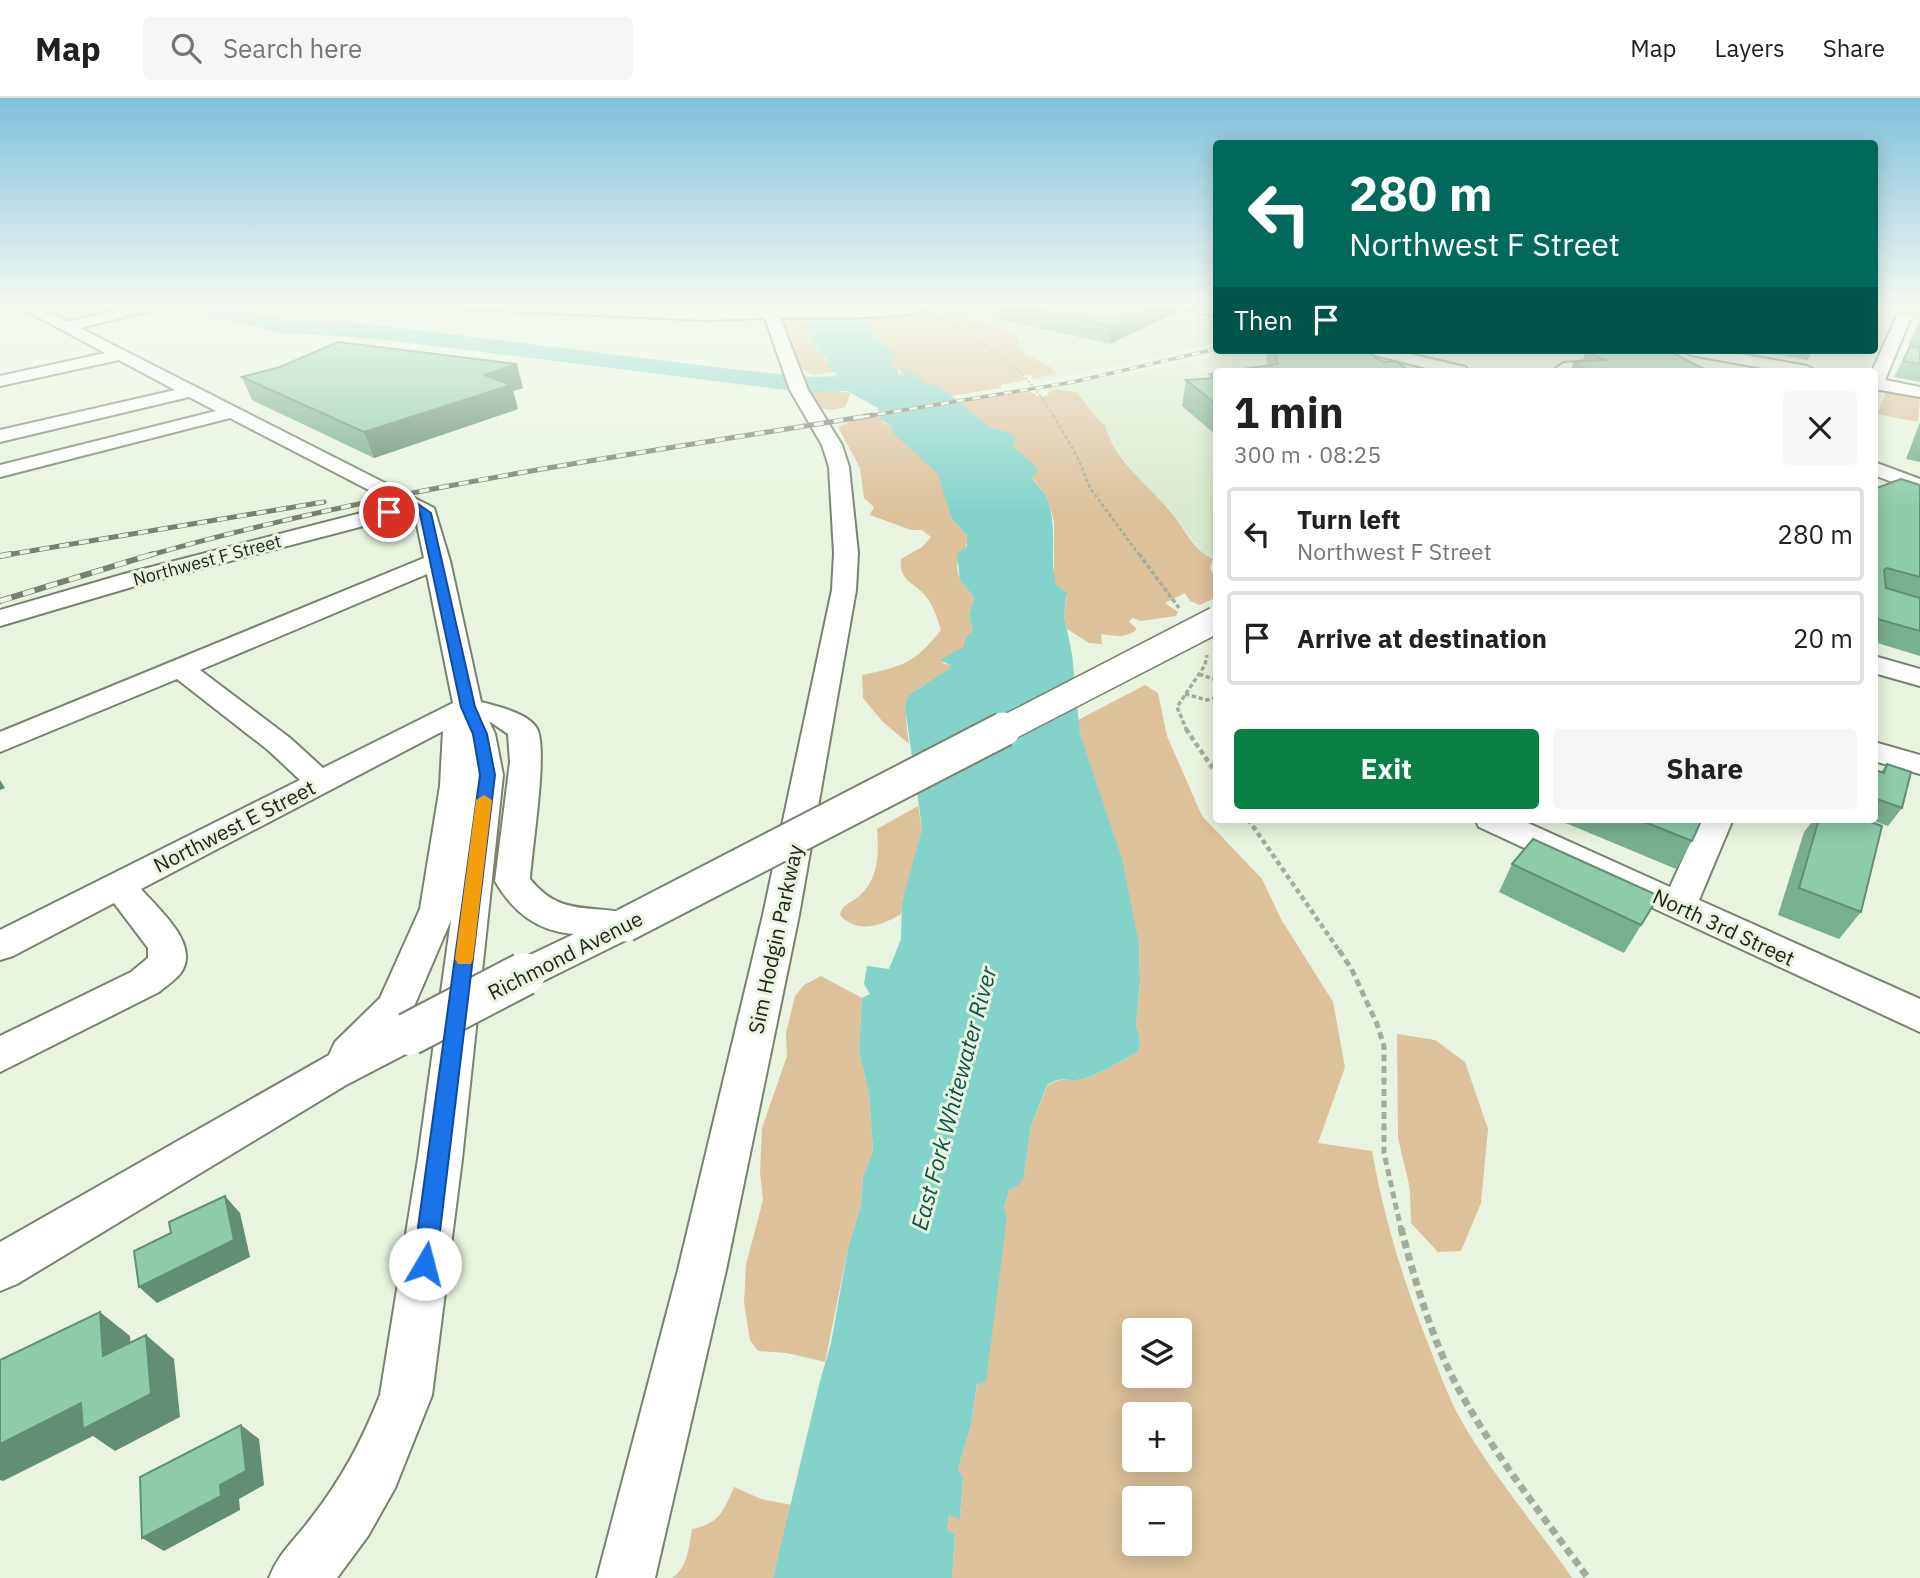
<!DOCTYPE html>
<meta charset="utf-8">
<style>
:root{--surface:#fff;--page:#f6f6f6;--text:#202124;--muted:#757577;--line:#e0e0e0;--accent:#0b8043}
body{margin:0;font-family:"IBM Plex Sans",sans-serif;background:var(--page);color:var(--text);height:100vh;display:flex;flex-direction:column;font-size:26px;white-space:nowrap}
*{box-sizing:border-box;margin:0}
p{font-size:23px;color:var(--muted)}
.icon{flex:none;width:38px;height:38px;fill:none;stroke:currentColor;stroke-width:2;stroke-linecap:round;stroke-linejoin:round}
.map{position:relative;flex:1;overflow:hidden}
.side{position:absolute;left:1213px;top:270px;width:665px;height:455px;display:flex;flex-direction:column;background:var(--surface);border-radius:7px;box-shadow:0 4px 18px #0003}
.side>*{flex:none}
.banner{position:absolute;left:1213px;top:42px;width:665px;height:214px;border-radius:7px;box-shadow:0 4px 18px #0003;background:#00695c;color:#fff;overflow:hidden}
.fabs{position:absolute;left:1122px;top:1220px;display:grid;gap:14px}
.fabs a{display:grid;place-items:center;width:70px;height:70px;border-radius:7px;background:var(--surface);box-shadow:0 4px 18px #0003;font-size:35px}
.pin{position:absolute;display:grid;place-items:center;width:60px;height:60px;color:#fff;margin:-30px;border:4px solid #fff;border-radius:50%;box-shadow:0 2px 7px #0007}
.me{position:absolute;width:77px;margin:-38px;rotate:8deg;stroke-linejoin:round;filter:drop-shadow(0 0 5px #0008)}
.turn{display:flex;align-items:center;gap:24px;height:147px;padding:0 21px;font-size:32px}
.turn .icon{width:91px;height:91px;stroke-width:2.5}
.turn b{display:block;font-size:49px;line-height:60px}
.then{display:flex;align-items:center;height:66px;padding:0 21px;background:#0003;gap:14px;font-size:26px}
.round{display:grid;place-items:center;flex:none;width:74px;height:74px;border-radius:7px;background:var(--page)}
.summary{display:flex;align-items:center;justify-content:space-between;height:119px;padding:0 21px}
h1{font-size:42px;font-weight:700;line-height:52px}
.primary-button{display:flex;gap:14px;margin-top:auto;padding:14px 21px}
.primary-button a{flex:1;height:80px;border-radius:7px;background:var(--accent);color:#fff;font-size:28px;font-weight:700;line-height:80px;text-align:center}
.primary-button a+a{background:var(--page);color:var(--text)}
ul{padding:0;list-style:none}
li{display:flex;align-items:center;gap:21px;height:94px;margin:0 14px 10px;padding:0 7px;border:4px solid var(--line);border-radius:7px}
li div{flex:1}
li b{display:block;font-size:26px}
li em{font-style:normal}
header{display:flex;align-items:center;gap:42px;box-sizing:border-box;height:98px;padding:0 35px;background:var(--surface);border-bottom:2px solid var(--line)}
header strong{font-size:33px}
nav{display:flex;gap:38px;margin-inline-start:auto;font-size:24px}
.search{width:490px;height:63px;background:var(--page);display:flex;align-items:center;gap:18px;box-sizing:border-box;padding:0 24px;border-radius:7px;color:var(--muted);font-size:26px}
.map>svg:first-child{display:block}
.built{fill:#d9eace}
.green{fill:#ddc19a;fill-rule:evenodd}
.water{fill:#83d3ca}
.lines{fill:none;stroke-linecap:round;stroke-linejoin:round}
.river{fill:#83d3ca;fill-rule:evenodd}
.minor-casing{stroke:#77836f;stroke-width:4}
.highway-casing{stroke:#fff;stroke-width:4}
.path-far5{stroke:#a4ad9d;stroke-width:2;stroke-dasharray:2.5 2;stroke-linecap:butt}
.path-far4{stroke:#a4ad9d;stroke-width:2.5;stroke-dasharray:3.5 2.5;stroke-linecap:butt}
.path-far3{stroke:#a4ad9d;stroke-width:3.5;stroke-dasharray:4.5 2.5;stroke-linecap:butt}
.path-far2{stroke:#a4ad9d;stroke-width:4.5;stroke-dasharray:5 3.5;stroke-linecap:butt}
.path-far1{stroke:#a4ad9d;stroke-width:5;stroke-dasharray:7 4.5;stroke-linecap:butt}
.path{stroke:#a4ad9d;stroke-width:7;stroke-dasharray:8 5;stroke-linecap:butt}
.minor{fill:#fff;fill-rule:evenodd}
.highway{fill:#c2bc76;fill-rule:evenodd}
.rail-far2-casing{stroke:#798073;stroke-width:3.5}
.rail-far1-casing{stroke:#798073;stroke-width:5}
.rail-casing{stroke:#798073;stroke-width:6}
.rail-far2{stroke:#e8f4df;stroke-width:2.5;stroke-dasharray:8;stroke-linecap:butt}
.rail-far1{stroke:#e8f4df;stroke-width:3.5;stroke-dasharray:10;stroke-linecap:butt}
.rail{stroke:#e8f4df;stroke-width:4.5;stroke-dasharray:12;stroke-linecap:butt}
.minor-bridge-far2-casing{stroke:#77836f;stroke-width:29;stroke-linecap:butt}
.minor-bridge-far1-casing{stroke:#77836f;stroke-width:37;stroke-linecap:butt}
.minor-bridge-casing{stroke:#77836f;stroke-width:46;stroke-linecap:butt}
.path-bridge{stroke:#a4ad9d;stroke-width:2;stroke-dasharray:2.5 2;stroke-linecap:butt}
.minor-bridge-far2{stroke:#fff;stroke-width:26}
.minor-bridge-far1{stroke:#fff;stroke-width:33}
.minor-bridge{stroke:#fff;stroke-width:42}
.wall{fill:#79af91}
.shaded-wall{fill:#638e76}
.building{fill:#8dcba9;stroke:#638e76;stroke-width:2}
.route{fill:#1a73e8;stroke:#114b97;stroke-width:2}
.slow{fill:#f59e0b}
.labels{text-anchor:middle;dominant-baseline:central;stroke-width:6;stroke-linejoin:round;paint-order:stroke}
.far-street-label{font-size:18px;fill:#20241d;stroke:#e8f4df}
.street-label{font-size:21px;fill:#20241d;stroke:#e8f4df}
.water-label{font-size:23px;font-style:italic;fill:#0a524d;stroke:#e8f4df}
</style>
<header>
<strong>Map</strong>
<div class="search"><svg class="icon" aria-label="search" viewBox="0 0 24 24"><circle cx="10" cy="10" r="6"/><path d="M15 15l6 6"/></svg>Search here</div>
<nav><a>Map</a><a>Layers</a><a>Share</a></nav>
</header>
<div class="map">
<svg width="1920" height="1480" viewBox="0 0 1920 1480">
<rect width="100%" height="100%" fill="#e8f4df"/>
<path class="built" d="M972,207h244v37l-75,19 -101,20 -2,-3 18,-5 -3,-5 -27,-13 -7,-12 -14,-12 -39,-12 -4,-7z
M1236,252h144l78,21h-242v193l-13,-9 -31,-43 -36,-36 -29,-41 -2,-10 -49,-36 -7,2 -2,-3 153,-28z"/>
<path class="green" d="M941,207h31l-10,7 4,7 39,12 12,8c8,25 27,17 39,34l-22,6 -3,-4 -9,1 3,4 -24,5v3l-50,8 -13,-11 -12,-1 -21,-13 2,4 -5,1 -4,-8 -8,-1 4,-16c-12,-3 -31,-24 -30,-37l44,-2z
M808,218l1,10 -8,1 10,6 1,11 5,2 17,26 -21,3 -13,-7 -19,-49z
M809,289l42,6 -6,14 -12,3 -14,-2z
M1056,291l20,3c11,12 16,24 29,33 9,35 42,59 65,86 15,17 23,40 43,48l-3,9 5,10v20l-15,7 -10,-4 -5,-8 -20,10 13,9 -2,4 -35,5 -9,-3 -3,4 8,7c-11,10 -22,7 -36,5l1,10 -13,-1 -22,-14 -3,-14 3,-18 -11,-11 -2,-7v-57l-6,-23 -16,-22 4,-9 -23,-22 3,-7 -12,-8 -14,-4 -32,-25 71,-11 10,6 10,-2 -1,-3z
M1886,294l34,6 -2,24 -41,-8z
M880,317l2,7 9,4 7,10 41,38 13,45 15,16c1,11 -2,12 -7,21 -9,17 5,30 14,42l-5,17 4,16 -10,16 -21,16 8,2v3c-43,32 -49,17 -41,76l-27,-23 -19,-23 -1,-23c41,-9 52,-11 79,-45 -4,-13 -8,-26 -17,-36 -13,-13 -25,-14 -23,-35l21,-12 9,-10 -9,-7h-11l-41,-15 4,-8 -10,-9 -4,-30 -22,-41 17,-8z
M1145,587l13,8 9,43 35,80 60,63 19,40 52,83 12,65 -27,76 54,8c12,68 32,132 57,195 10,25 19,51 32,74 32,56 75,105 111,158h-620l3,-44 -8,-4 2,-16 11,4 3,-41 -5,-8 13,-44 33,-217 5,-18 15,-15 7,-49 16,-40c18,-12 21,-3 36,-7 19,-6 37,-18 55,-27l2,-10 -4,-19 4,-41 -1,-38 -59,-210 -2,-14zM1134,1232h46v46h-46zM1134,1316h46v46h-46zM1134,1400h46v46h-46z
M918,708l4,22 -21,86c-18,11 -44,21 -61,1 2,-11 11,-12 19,-19 20,-17 20,-43 18,-67z
M821,878l41,22 -3,53 10,43 4,57 -10,26 -2,28 -13,43 -23,114 -38,-9 -29,-2 -8,-11 -6,-38 2,-37 17,-65 -3,-28 2,-44 25,-72 -1,-23 9,-37 9,-11z
M1397,936l38,6 30,22 23,67 -7,74 -20,48 -23,1 -27,-29 -1,-34 -12,-51z
M734,1389l27,12 31,6 -19,73h-101c16,-10 17,-32 20,-49 28,-6 31,-17 42,-42z"/>
<path class="water" d="M808,207h55l1,16 16,22 16,10 -6,14 8,1v5l4,3 4,-1 -3,-6h5l18,15 12,1 52,42 21,6 5,6 -3,7 23,21 2,4 -6,6c4,9 13,14 16,23 10,33 1,56 8,85l11,8 -3,22 8,39 8,80 42,125 17,85 1,38 -4,41 4,19 -2,10c-18,9 -36,21 -55,27 -15,4 -18,-5 -36,6l-16,41 -7,49 -5,10 -10,5 -5,18 3,9 -21,165 -9,2 -6,41 -13,44 5,8 -3,42 -11,-4 -2,15 8,4 -3,44h-179l47,-197 11,-38 17,-95 13,-43 2,-28 10,-26 -4,-57 -10,-43 3,-53 8,-4 -6,-10 3,-18 22,3 12,-30 1,-36 20,-75 -17,-121 4,-12 41,-27v-3l-10,-5 23,-13 3,-10 7,-6 -4,-16 5,-17 -14,-18 -3,-26 10,-8v-11l-15,-16 -14,-45 -44,-40 -3,-8 -10,-6 -3,-12 -31,-17 -11,-2 -3,-10 4,-7h-6l-4,-8 1,-3 -11,-15 -5,-2 -1,-11 -11,-6 9,-2 -3,-3z"/>
<g class="lines">
<path class="river" d="M205,207h24l54,14 95,6 352,44 81,8 50,-2 10,2 4,6 -4,6 -60,4 -433,-54 -95,-6 -76,-18 -4,-5z"/>
<defs>
<path id="minor" d="M16,207h19l33,17 69,-17h18l-2,5 -73,18 354,180 16,53 31,141c16,4 51,12 57,29 9,26 -6,116 -8,148 33,41 64,23 108,37l5,9 -5,9 -101,50 -13,4 -13,-4 -6,-10 6,-10 63,-30c-37,-3 -61,-22 -79,-53l15,-119 -2,-28 -19,-13 6,13 8,41 -41,384 -30,236 -37,93 -27,48 -31,42h-68c10,-26 27,-39 43,-61 29,-37 51,-78 68,-122l38,-236 33,-239 -42,98 14,5 6,11 -6,11 -77,40 -329,199 -17,7v-49l329,-187 6,-13 45,-44 40,-89 20,-123 3,-55 -302,158c17,20 61,56 39,85 -6,7 -15,13 -21,18l-159,80v-36l131,-64 17,-14v-10l-34,-45 -101,53 -13,4v-30l300,-150 -32,-30 -91,-71 -177,73v-20l424,-174 -9,-43 -2,-2 -271,71 -142,42v-16l124,-36 272,-70 -166,-86 -230,59v-12l216,-54 -27,-14 -189,45v-12l175,-40 -56,-30 -119,26v-10l105,-23zM427,476l26,129 -130,65 -33,-30 -90,-68z
M457,207c102,0 203,6 305,4l-1,-4h14l2,4 159,-4c-17,16 -127,12 -156,13l28,72 34,55 7,22 9,86 -2,37 -57,325 -73,355 -71,308h-58l81,-308 85,-355 69,-325 2,-37 -5,-86 -7,-22 -32,-55 -25,-72 -59,2 -242,-11z
M1180,207l36,3v8l-34,-8z
M1902,207h14l-31,75 35,7v10l-40,-7 -6,1v-20h-2z
M1365,252h28l72,17 3,4h-30l-71,-18z
M1683,252h35l89,16 9,5h-37l-88,-16z
M1617,261l6,1 2,4 -2,4 -65,3 -2,-3 8,-5z
M1874,364l46,17v14l-46,-18z
M1874,558l46,13v17l-46,-13z
M1874,644l46,13v19l-46,-13z
M1475,721h44l151,68 31,-68h32l-34,81 221,99v33l-441,-205z"/>
<path id="highway" d="M1885,207h24l11,5v11l-33,-12z"/>
</defs>
<use href="#minor" class="minor-casing"/>
<use href="#highway" class="highway-casing"/>
<path class="path-far5" d="M940,221c50,28 85,47 114,98"/>
<path class="path-far4" d="M1053,317l24,41 13,32 50,68"/>
<path class="path-far3" d="M1139,456l40,54
M1199,576l17,6
M1185,596l22,6 9,-2
M1187,633l-10,-24 28,-42 2,-10"/>
<path class="path-far2" d="M1186,631l30,44
M1248,721l92,133"/>
<path class="path-far1" d="M1339,852l12,18 26,56 7,22v107l17,76"/>
<path class="path" d="M1401,1130c14,53 31,112 57,160 37,68 85,128 130,190"/>
<use href="#minor" class="minor"/>
<use href="#highway" class="highway"/>
<defs>
<path id="rail-far2" d="M862,319l211,-35 143,-33"/>
<path id="rail-far1" d="M0,458l324,-54
M147,458c237,-68 483,-101 726,-141"/>
<path id="rail" d="M0,458l11,-2
M0,503l153,-47"/>
</defs>
<use href="#rail-far2" class="rail-far2-casing"/>
<use href="#rail-far1" class="rail-far1-casing"/>
<use href="#rail" class="rail-casing"/>
<use href="#rail-far2" class="rail-far2"/>
<use href="#rail-far1" class="rail-far1"/>
<use href="#rail" class="rail"/>
<defs>
<path id="minor-bridge-far2" d="M1001,633l215,-111"/>
<path id="minor-bridge-far1" d="M625,827l379,-196"/>
<path id="minor-bridge" d="M409,936l115,-60"/>
</defs>
<use href="#minor-bridge-far2" class="minor-bridge-far2-casing"/>
<use href="#minor-bridge-far1" class="minor-bridge-far1-casing"/>
<use href="#minor-bridge" class="minor-bridge-casing"/>
<path class="path-bridge" d="M909,207l22,10"/>
<use href="#minor-bridge-far2" class="minor-bridge-far2"/>
<use href="#minor-bridge-far1" class="minor-bridge-far1"/>
<use href="#minor-bridge" class="minor-bridge"/>
</g>
<path class="wall" d="M991,207h186l-1,7 -66,32 -117,-26v-9l-2,-1z
M1920,224v60l-26,-5 15,-30h-1l5,-13z
M1267,252h98l18,12 -115,4 -2,-9z
M1747,252h66l-5,10z
M1586,253l122,20h-138l4,-9h8z
M1216,275v62l-34,-29 4,-26 23,-1 1,-5z
M242,279l281,11 -10,3 5,18 -144,49 -122,-58z
M1920,324v40l-14,-3z
M1920,387v171l-46,-14v-153z
M1887,666l15,44 -14,18 -20,-7h6v-48l7,1z
M1556,721h146l-10,22 -16,28z
M1814,721h48l-1,93 -22,27 -61,-24 26,-83z
M1512,766l147,32 -35,57 -125,-61z"/>
<path class="shaded-wall" d="M1156,207h21l-1,7 -66,32 1,-18z
M517,266l6,24 -10,3 5,18 -144,49 -10,-26 120,-57z
M0,682l5,8 -5,2z
M225,1098l15,17 10,44 -93,46 -18,-16z
M100,1214l30,24 3,43 -30,-23z
M146,1237l28,24 6,58 -65,34 -22,-15 -90,45 -3,-1v-36z
M241,1327l18,14 5,46 -25,14 1,11 -76,41 -22,-13z"/>
<path class="building" d="M1014,207h142l-45,21z
M1920,225v10l-4,-1z
M338,244l179,22 -33,11 27,10 -147,47 -122,-55 38,-10z
M1910,248l10,2v16l-17,-3z
M1274,252h91l18,12 12,-1 15,10h-181l49,-7z
M1590,252h77l41,21h-120l-14,-9 31,-2 -19,-9z
M1216,275v31l-30,-24 30,-2 -6,-4z
M1901,381l19,6v92l-33,-9 -3,2 2,18 34,10v33l-46,-13v-129z
M1887,666l24,8 -9,36 -28,-10 1,-28 9,3z
M1637,721h65l-10,22z
M1819,721h43l20,7 -21,86 -62,-24z
M1533,741l126,57 -18,29 -129,-61z
M225,1098l9,44 -95,47 -5,-36 37,-18 -2,-11z
M100,1214l3,44 43,-21 5,59 -68,35 -2,-26 -81,41v-84z
M241,1327l5,46 -26,14 1,11 -79,42 -2,-61z"/>
<linearGradient id="sky" x2="0" y2="1"><stop stop-color="#7fc0dc"/><stop offset="0.5" stop-color="#f5faf1"/><stop offset="1" stop-color="#f5faf1" stop-opacity="0"/></linearGradient>
<rect width="1920" height="414" fill="url(#sky)"/>
<path class="route" d="M415,404l16,11 44,194 12,27 8,41 -59,489 -3,7 -8,4 -8,-4 -4,-7 67,-489 -7,-41 -12,-27 -41,-193 -7,-5 -24,6 -5,-3z"/>
<path class="slow" d="M484,697l8,5 -19,159 -2,5h-13l-3,-5 21,-159z"/>
<g class="labels">
<g class="far-street-label">
<text transform="translate(207 462) rotate(-15)">Northwest F Street</text>
</g>
<g class="street-label">
<text transform="translate(234 728) rotate(-27)">Northwest E Street</text>
<text transform="translate(1724 829) rotate(25)">North 3rd Street</text>
<text transform="translate(775 841) rotate(-78)">Sim Hodgin Parkway</text>
<text transform="translate(565 857) rotate(-27)">Richmond Avenue</text>
</g>
<g class="water-label">
<text transform="translate(953 1000) rotate(-75)">East Fork Whitewater River</text>
</g>
</g>
</svg>
<div class="fabs">
<a><svg class="icon" aria-label="layers" viewBox="0 0 24 24"><path d="M12 4l9 5-9 5-9-5zM3 14l9 5 9-5"/></svg></a>
<a>+</a>
<a>−</a>
</div>
<div class="pin" style="left:389px;top:414px;background:#d93025"><svg class="icon" aria-label="arrive" viewBox="0 0 24 24"><path d="M6 21V4h12l-3 4 3 4H6"/></svg></div>
<svg class="me" style="left:425px;top:1166px" viewBox="-20 -20 40 40"><circle r="19" fill="#fff"/><path d="M0-13L10 11 0 6-10 11z" fill="#1a73e8"/></svg>
<div class="banner">
<div class="turn"><svg class="icon" aria-label="left" viewBox="0 0 24 24"><path d="M17 20v-9H6M10 6l-5 5 5 5"/></svg><div><b>280 m</b>Northwest F Street</div></div>
<div class="then">Then<svg class="icon" aria-label="arrive" viewBox="0 0 24 24"><path d="M6 21V4h12l-3 4 3 4H6"/></svg></div>
</div>
<section class="side">
<div class="summary"><div><h1>1 min</h1><p>300 m · 08:25</p></div><a class="round"><svg class="icon" aria-label="close" viewBox="0 0 24 24"><path d="M6 6l12 12M18 6L6 18"/></svg></a></div>
<ul>
<li><svg class="icon" aria-label="left" viewBox="0 0 24 24"><path d="M17 20v-9H6M10 6l-5 5 5 5"/></svg><div><b>Turn left</b><p>Northwest F Street</p></div><em>280 m</em></li>
<li><svg class="icon" aria-label="arrive" viewBox="0 0 24 24"><path d="M6 21V4h12l-3 4 3 4H6"/></svg><div><b>Arrive at destination</b></div><em>20 m</em></li>
</ul>
<div class="primary-button"><a>Exit</a><a>Share</a></div>
</section>
</div>
